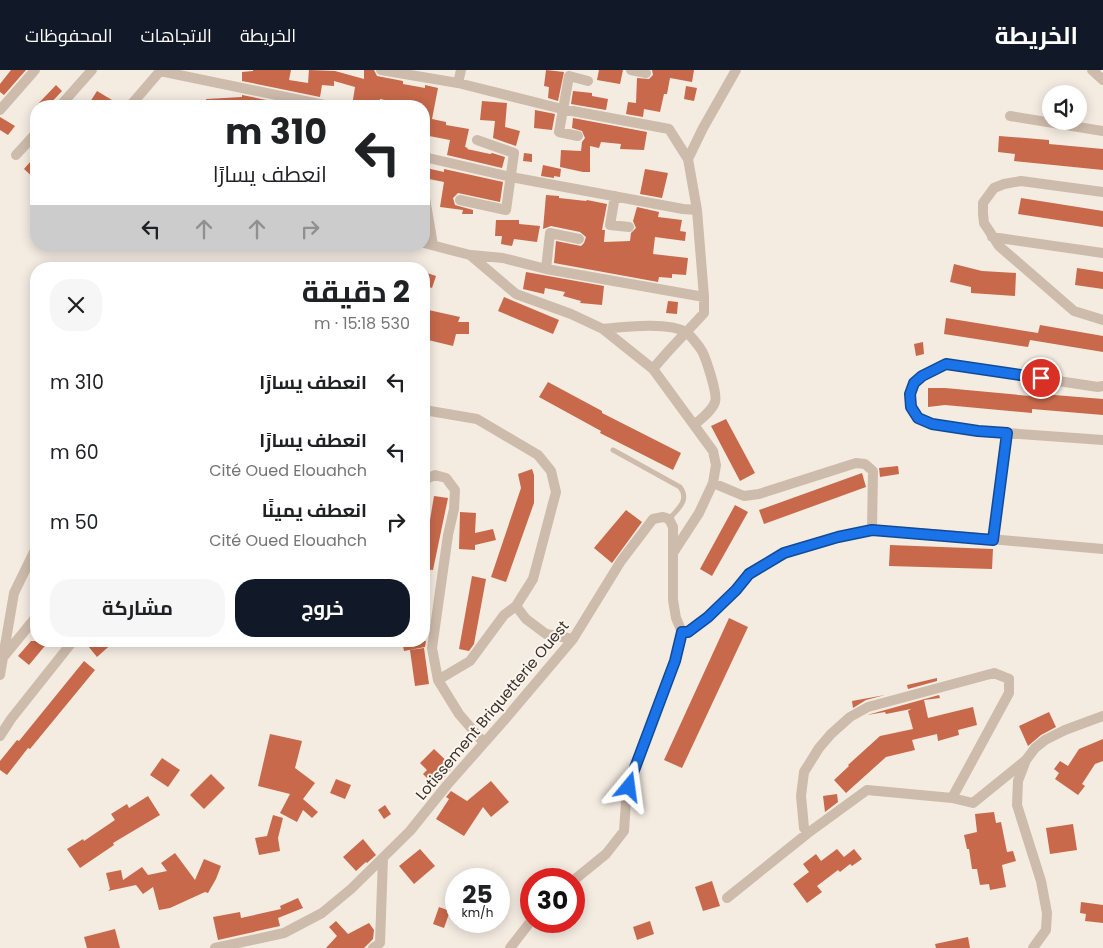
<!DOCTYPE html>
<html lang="ar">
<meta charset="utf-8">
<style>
:root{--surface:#fff;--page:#f6f6f6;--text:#202124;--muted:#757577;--accent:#111827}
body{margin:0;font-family:Poppins,Cairo,sans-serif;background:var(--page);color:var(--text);direction:rtl;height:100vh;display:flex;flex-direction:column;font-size:19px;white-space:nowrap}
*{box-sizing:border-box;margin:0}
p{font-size:16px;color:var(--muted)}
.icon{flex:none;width:28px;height:28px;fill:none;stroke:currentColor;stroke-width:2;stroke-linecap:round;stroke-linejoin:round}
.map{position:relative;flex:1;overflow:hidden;direction:ltr}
.drawer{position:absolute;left:30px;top:192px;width:400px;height:385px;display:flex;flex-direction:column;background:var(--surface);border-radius:20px;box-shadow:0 2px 12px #0003;direction:rtl}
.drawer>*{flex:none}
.top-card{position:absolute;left:30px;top:30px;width:400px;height:152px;border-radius:20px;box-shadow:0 2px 12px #0003;direction:rtl;background:#fff;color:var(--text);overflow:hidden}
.controls{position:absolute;left:1042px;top:15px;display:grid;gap:10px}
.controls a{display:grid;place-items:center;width:45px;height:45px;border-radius:50%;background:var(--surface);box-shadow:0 2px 12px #0003;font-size:25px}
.speed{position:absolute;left:445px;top:798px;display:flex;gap:10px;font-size:25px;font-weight:700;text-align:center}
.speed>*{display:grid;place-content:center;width:65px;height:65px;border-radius:50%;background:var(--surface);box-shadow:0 2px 12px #0003;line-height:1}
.speed small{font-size:12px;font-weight:400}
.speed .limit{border:8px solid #d22;background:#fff;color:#111}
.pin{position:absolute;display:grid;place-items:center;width:42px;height:42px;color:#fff;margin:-21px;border:2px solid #fff;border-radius:50%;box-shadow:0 1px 5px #0007}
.me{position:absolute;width:55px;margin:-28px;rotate:16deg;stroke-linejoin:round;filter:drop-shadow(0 0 4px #0008)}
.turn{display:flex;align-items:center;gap:18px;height:105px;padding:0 20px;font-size:22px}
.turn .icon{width:65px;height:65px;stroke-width:2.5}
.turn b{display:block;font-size:35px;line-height:42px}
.lanes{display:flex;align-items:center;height:48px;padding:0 20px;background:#0003;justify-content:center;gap:25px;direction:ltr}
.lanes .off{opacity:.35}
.round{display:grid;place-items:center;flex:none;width:52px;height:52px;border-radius:20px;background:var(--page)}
.overview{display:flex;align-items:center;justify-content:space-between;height:85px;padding:0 20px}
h1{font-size:30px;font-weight:700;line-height:38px}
.cta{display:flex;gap:10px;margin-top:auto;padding:10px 20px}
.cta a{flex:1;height:58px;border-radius:20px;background:var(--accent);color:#fff;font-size:20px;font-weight:700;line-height:58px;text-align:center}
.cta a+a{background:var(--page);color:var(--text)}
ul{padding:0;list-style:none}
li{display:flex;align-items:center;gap:15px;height:70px;padding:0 20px}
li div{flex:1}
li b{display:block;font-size:19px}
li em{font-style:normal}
header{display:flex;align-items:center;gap:30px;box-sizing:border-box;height:70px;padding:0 25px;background:var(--accent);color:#fff}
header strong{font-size:24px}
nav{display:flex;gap:28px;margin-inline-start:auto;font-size:18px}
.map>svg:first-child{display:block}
.building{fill:#c8694b}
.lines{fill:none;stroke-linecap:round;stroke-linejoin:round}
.lane{stroke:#cdbbac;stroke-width:5}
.street{stroke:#cdbbac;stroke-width:10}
.route-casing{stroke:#114b97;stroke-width:12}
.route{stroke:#1a73e8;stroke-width:9}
.labels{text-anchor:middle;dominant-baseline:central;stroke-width:4;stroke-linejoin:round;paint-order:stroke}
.street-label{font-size:15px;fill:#3b302b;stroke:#fbf5ee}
</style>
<header>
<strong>الخريطة</strong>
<nav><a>الخريطة</a><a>الاتجاهات</a><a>المحفوظات</a></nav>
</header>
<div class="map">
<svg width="1103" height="878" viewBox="0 0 1103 878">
<rect width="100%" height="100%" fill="#f4ebe1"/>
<path class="building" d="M11,0h15l-22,25 -4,-3v-8z
M253,0h38l-2,10 19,3 1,-13 26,1 29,8v-9h10l3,6 26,5v3l22,4v-3l13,3 -6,31 14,3v3l23,4 -4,18 3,1 -1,1 23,5 2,-1 13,4 -3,11 -55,-13 3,-15 -21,-4 -1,3h-4v-33h-9l-35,-7 -1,7h-27l3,-19 -21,-6v5l-12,-1 -2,12 -78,-16v-9l11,-1z
M546,0l18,2 -6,29 -10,-3 1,-11 -5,-1z
M599,0h24l-3,14 -23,-4z
M652,0h42l-2,12 -22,-4 -3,16h-3l-4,18 -16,-3 -1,8 -17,-3 2,-12 8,1 1,-25 12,1 4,-4z
M56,15l6,6 -14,15h-12z
M686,16l11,2 -3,13 -10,-2z
M97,21l25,15h-25l-7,-4z
M573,21l19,2v3l16,3 -2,11 -35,-6z
M242,25l49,10v1h-84l-1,-7 36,-2z
M482,31l25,2 -2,24 15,4 -4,15 -23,-8 2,-17 -15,-1z
M535,40l20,4 -3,16 -18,-2z
M0,47l15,9 -7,9 -8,-5z
M573,48l74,14 -3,18 -24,-1 1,-5 -20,-2 -2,6 -9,-2v26h-7l-23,-5 1,-17 20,1 1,-9 3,-4 -3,-7 -10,-3z
M999,66l50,4v4l54,5v21l-89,-9 1,-7 -17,-2z
M524,83l8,1v8l-9,-1z
M36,85v25l-12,-11z
M543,95l18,4 -1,8 -6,-1v2l-13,-2z
M426,98l18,4v-3l59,13 -3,20 -42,-9 -5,5 2,7 18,5v4h-11l1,-4 -23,-3 4,-25 -20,-4z
M645,99l23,4 -6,25 -22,-4z
M546,125l13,1v2l27,3 1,-1 20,4 -5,26h3l-1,12 26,-1 1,-8 5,-5 -3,-7 4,-14 22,5 -1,5 24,3 -2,11 6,1 -1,9 -30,-4 -2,17 35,4 -2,17 -14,-1v4l-13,-1 -1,5 -104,-19 2,-22 25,5 3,-3 2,-6 -6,-5 -29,-6 -8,3z
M1021,128l82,13v16l-85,-13z
M496,150h23v4l21,2 -3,16 -23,-3 -2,7 -11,-2 1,-8h-7z
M954,194l28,7 34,2 -1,23 -44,-3v-6l-21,-5z
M1077,198l26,4v17l-28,-4z
M424,202l12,4 -4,12 -8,-3z
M526,202l78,14 -2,19 -22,-2 1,-2 -18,-5 2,-4 -20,-4 -1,6 -21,-5z
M504,227l55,23 -6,14 -55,-23z
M668,231l10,1 -1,12 -11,-1z
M424,239l36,8 -2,5h11v12h-13l-3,12 -29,-7z
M946,248l92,15 2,-8 63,11v16l-73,-12 -2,7 -84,-13z
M923,272l1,12 -8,2 -2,-12z
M548,312l54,29v2l79,40 -8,17 -73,-37 1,-2 -62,-34z
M928,318h17l96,9 1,-3 61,5v16l-71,-6v4l-87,-8 -17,2z
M726,349l29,54 -15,8 -29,-55z
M898,396l1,8 -19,3 -1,-9z
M532,399l2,6v28l-28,79 -15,-5 30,-89 -3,-14z
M862,403l4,14 -102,37 -5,-14z
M434,426l14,2 -15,72 -9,-1v-28l2,-9h2z
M735,435l13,7 -36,64 -12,-7z
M626,440l16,12 -30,41 -18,-15z
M460,442l16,1 -1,20 18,-4 3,11 -21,5v5l-16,-1z
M890,475l103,4 -1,20 -103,-3z
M472,506l14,3 -12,65 -5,7 -10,-2z
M729,548l19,9 -66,141 -18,-8z
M31,571h18l-20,24 -11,-9z
M93,571h22l-18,16 -9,-11z
M402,571h24l-1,6 -21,4z
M424,578l5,36 -14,2 -5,-36z
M84,591l11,9 -65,79 -2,-1 -21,27 -7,-5v-9l17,-21 2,1z
M937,608v3l-29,8 -1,-4z
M885,625l-19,5 -13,8 -1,-7z
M939,625l1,3 -16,2 4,18 45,-11 4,18 -19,5 1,5 -21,6 -1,-7 -25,6 3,10 -29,7 -40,36 -12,-13 15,-14 -1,-1 32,-29 33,-7 -5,-18 3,-2 -25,5 -1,-2 -18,3z
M1049,642l7,15 -15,8 -13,11 -9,-20z
M270,664l32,7 -7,27 20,15 -12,16 15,13 -6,6 -9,-8 -6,12 -17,-9 10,-19 -32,-8z
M1103,669v22l-8,3 -13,20 3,2 -7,9 -23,-16 4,-6 -5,-4 6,-8 8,5 11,-17z
M434,679l19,18 -17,20 -13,-13 4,-4 -7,-7z
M162,688l18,12 -12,17 -18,-12z
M211,704l14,14 -21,21 -14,-14z
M336,709l15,6 -6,14 -15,-6z
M491,711l18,21 -18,15 -8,-10 -19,29 -28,-17 13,-20 -3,-2 5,-6 16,10z
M837,724l1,8 -13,10 -2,-16z
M148,726l12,19 -47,28 1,2 -34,23 -13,-19 16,-10 1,2 31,-21 -4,-6 16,-10 2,4z
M385,735l6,9 -7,5 -6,-9z
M994,742l2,11 5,-1 6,30 6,-1 3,10 -14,4 4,22 -16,3 -1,-6 -9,1 -3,-16h-5l-3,-20h-2l-3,-14 13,-3 -2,-18z
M273,745l10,3 -5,20 2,13 -21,4 -4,-17 12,-2z
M1073,754l4,26 -27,4 -4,-26z
M363,769l13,16 -9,8 -1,-1 -10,9 -13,-14z
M420,779l15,17 -21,18 -15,-18z
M837,779l7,8 10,-8 8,10 -10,7 -2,-2 -10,8 -2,-2 -21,16 5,6 -15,11 -14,-19 16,-12 -6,-8 13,-10 5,7z
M175,783l20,27 9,-21 17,7 -5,13 -8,14 -3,-1 -35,16 -11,2 -6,-23 -10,7 -7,-9 -28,6 2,-2 -4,-16 15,-3 2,10 19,-13 6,8 19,-4 -6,-8z
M712,811l8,25 -17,5 -8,-24z
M298,828l5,10 -25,10 2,8 -62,14 -5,-23 27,-5 1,6 40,-9 -1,-3z
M1081,832l22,3v18l-18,-2 1,-7 -6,-1z
M439,837l11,4 -6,17 -11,-4z
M336,851l12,13 21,-11 5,7 -1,9 -9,9h-38l11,-12 -8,-9z
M650,851l4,13 -17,6 -4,-13z
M115,859l5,19h-33l-3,-11z
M968,867l2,11h-34l-1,-4z"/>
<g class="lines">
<path class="lane" d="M613,380l67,37c10,13 -2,22 -11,32"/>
<path class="street" d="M381,0l77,13 104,26 107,20 19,30
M631,0l15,3
M1092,0l11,10
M160,1l169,35
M458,13l3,-13
M60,36l32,-36
M130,36l31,-36
M0,40l35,-40
M1010,46l93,15
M578,66l-19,-4 10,-56 19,5
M16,85l20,-22
M424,87l87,20 172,32 14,1
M424,122l9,53
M1103,122l-82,-11 -17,3 -10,4 -11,15v11l1,9 15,23 75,65 29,9
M615,126l-5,29 19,2
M460,130l46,10 8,-57 -37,-13
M992,167l111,16
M424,173l46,12 46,39 55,20 32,15 50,40 60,82 3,14 -3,18 -14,30 -26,40v47l3,18 6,14 6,-1 20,-14 28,-27 13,-16 36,-21 53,-16 34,-7 74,5 157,14
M471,185l32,3 43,11 158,28
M546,199l4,-36 29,6
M603,259c20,-2 67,-8 84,4 4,3 12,13 15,18 4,8 16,43 13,51 -3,9 -14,17 -21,23
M653,299c16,-20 34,-37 51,-56v-16l-7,-87 -9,-51 15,-31 33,-58
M1103,316l-5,1 -152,-23 -24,12 -7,7 -5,11 1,13 8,11 13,6 46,7 125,9
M424,340l53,9 61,36 13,16 5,21 -23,87 -17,27 10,13 20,15 27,5
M424,410l11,-5 11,3 9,12 -1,19 -6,26 -16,113 6,32 21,34 25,29
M713,413l31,13 15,-2 97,-31 9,1 8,7 -1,59
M993,470l14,-107
M5,585l31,-38
M0,605l14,-82 22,-45
M438,610l32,-19 34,-46 12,-9
M0,666l11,-17 62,-78
M952,728l-85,-8 -59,43 -4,-5 -3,-32 3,-24 15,-24 12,-14 19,-17 18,-10 126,-34 15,6v14l-57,105 21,5 53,-43
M574,810l32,-26 18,-23 2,-29 7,-29 42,-112 7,-29
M727,828l81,-65
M215,878l69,-15 38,-20 29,-24 59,-58 37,-46 60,-68 66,-78 48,-78 32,-42 10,-2 6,2 4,8v25
M373,878l7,-5 3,-85
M510,878l21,-27
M1033,878l13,-18 1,-17 -6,-32 -24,-76 1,-24 8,-21 9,-12 10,-8 20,-10 38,-14"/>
</g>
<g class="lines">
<defs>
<path id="route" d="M629,717l4,-14 42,-112 7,-29h6l20,-15 28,-27 13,-16 35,-21 54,-16 34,-7 121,10 14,-107 -29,-2 -46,-7 -14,-6 -7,-11 -1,-13 4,-11 8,-7 24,-12 95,14"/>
</defs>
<use href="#route" class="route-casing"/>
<use href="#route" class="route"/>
</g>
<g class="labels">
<g class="street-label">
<text transform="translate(492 640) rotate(-50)">Lotissement Briquetterie Ouest</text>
</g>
</g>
</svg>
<div class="controls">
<a><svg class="icon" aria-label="sound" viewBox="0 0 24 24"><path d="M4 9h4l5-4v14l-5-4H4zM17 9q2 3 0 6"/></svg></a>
</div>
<div class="speed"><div>25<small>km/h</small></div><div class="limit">30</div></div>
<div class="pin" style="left:1041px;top:308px;background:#d93025"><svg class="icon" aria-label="arrive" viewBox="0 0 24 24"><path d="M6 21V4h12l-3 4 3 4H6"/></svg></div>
<svg class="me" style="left:629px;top:717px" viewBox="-20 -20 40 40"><path d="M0-17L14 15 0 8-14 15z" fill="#1a73e8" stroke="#fff" stroke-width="4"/></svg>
<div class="top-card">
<div class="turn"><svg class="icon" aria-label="left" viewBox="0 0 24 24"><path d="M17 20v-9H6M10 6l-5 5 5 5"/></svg><div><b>310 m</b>انعطف يسارًا</div></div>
<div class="lanes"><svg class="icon" aria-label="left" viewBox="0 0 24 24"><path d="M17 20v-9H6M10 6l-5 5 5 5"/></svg><svg class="icon off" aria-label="ahead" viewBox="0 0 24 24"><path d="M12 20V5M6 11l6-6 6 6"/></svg><svg class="icon off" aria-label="ahead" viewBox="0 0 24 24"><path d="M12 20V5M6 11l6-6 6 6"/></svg><svg class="icon off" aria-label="right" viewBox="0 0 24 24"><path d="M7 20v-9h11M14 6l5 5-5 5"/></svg></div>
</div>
<section class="drawer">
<div class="overview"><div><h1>2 دقيقة</h1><p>530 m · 15:18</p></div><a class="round"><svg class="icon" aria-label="close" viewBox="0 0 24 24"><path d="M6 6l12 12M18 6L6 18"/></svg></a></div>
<ul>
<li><svg class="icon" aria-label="left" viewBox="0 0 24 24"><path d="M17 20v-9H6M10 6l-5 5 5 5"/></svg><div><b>انعطف يسارًا</b></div><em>310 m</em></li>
<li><svg class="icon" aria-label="left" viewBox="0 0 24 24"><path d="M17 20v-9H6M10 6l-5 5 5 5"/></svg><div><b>انعطف يسارًا</b><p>Cité Oued Elouahch</p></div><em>60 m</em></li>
<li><svg class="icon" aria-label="right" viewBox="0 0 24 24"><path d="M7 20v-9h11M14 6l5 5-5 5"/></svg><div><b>انعطف يمينًا</b><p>Cité Oued Elouahch</p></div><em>50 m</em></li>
</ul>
<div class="cta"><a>خروج</a><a>مشاركة</a></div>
</section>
</div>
